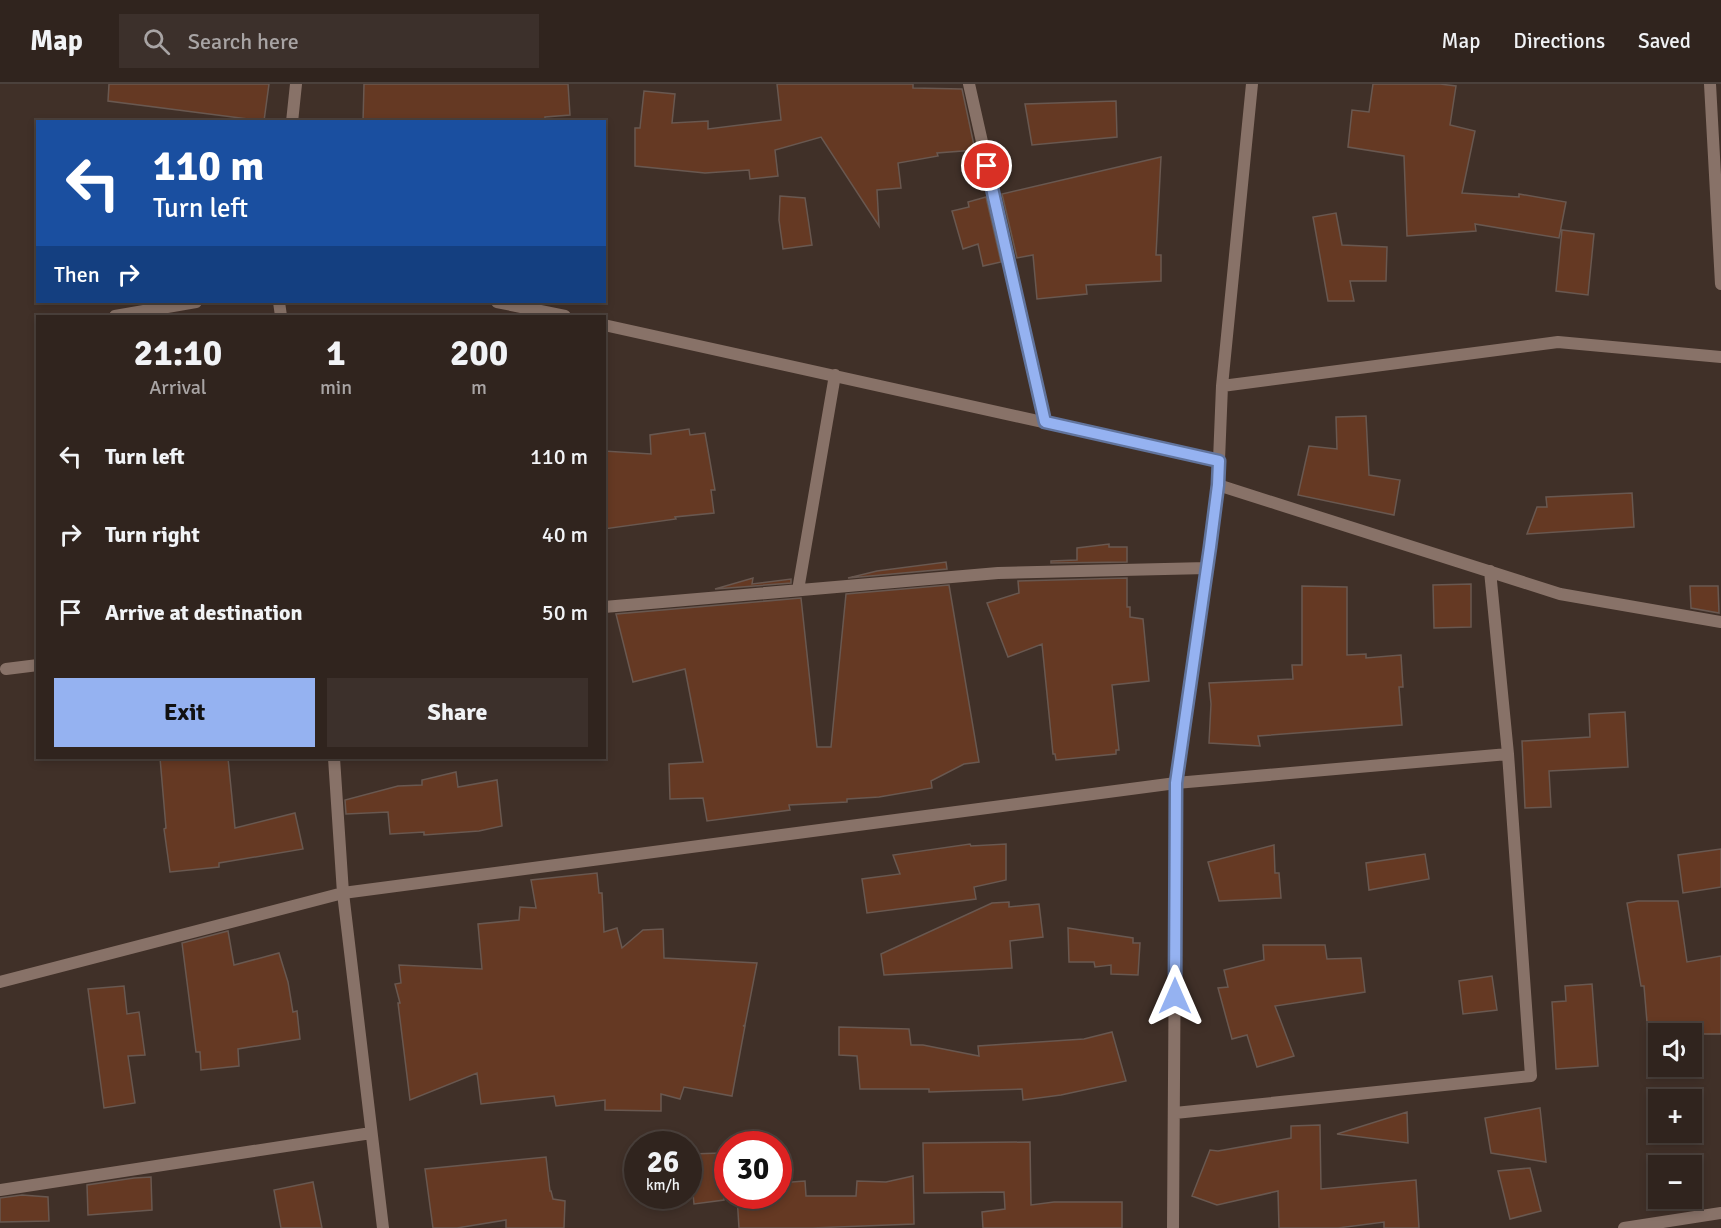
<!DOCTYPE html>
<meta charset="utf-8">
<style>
:root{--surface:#30241e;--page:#3c302b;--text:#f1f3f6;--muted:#a8a4a4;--line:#4b413c;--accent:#95b2f1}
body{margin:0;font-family:Signika,sans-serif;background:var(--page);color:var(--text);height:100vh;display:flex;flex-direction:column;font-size:22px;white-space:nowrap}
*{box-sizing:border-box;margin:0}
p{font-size:20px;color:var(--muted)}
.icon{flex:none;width:33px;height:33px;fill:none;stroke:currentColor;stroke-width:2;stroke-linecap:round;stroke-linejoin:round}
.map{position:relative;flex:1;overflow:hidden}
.panel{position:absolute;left:36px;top:231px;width:570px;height:444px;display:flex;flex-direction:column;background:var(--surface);border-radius:0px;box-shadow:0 3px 9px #0003,0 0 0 2px var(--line)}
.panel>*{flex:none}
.top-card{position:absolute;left:36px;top:36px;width:570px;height:183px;border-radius:0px;box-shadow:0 3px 9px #0003,0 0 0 2px var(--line);background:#1a4fa0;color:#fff;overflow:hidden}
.tools{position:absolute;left:1648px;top:939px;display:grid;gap:12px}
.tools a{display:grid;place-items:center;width:54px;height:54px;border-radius:0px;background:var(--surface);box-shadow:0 3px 9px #0003,0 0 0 2px var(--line);font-size:30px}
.speed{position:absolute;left:624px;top:1047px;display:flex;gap:12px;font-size:30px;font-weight:700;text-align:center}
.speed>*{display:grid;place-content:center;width:78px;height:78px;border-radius:50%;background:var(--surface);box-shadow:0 3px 9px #0003,0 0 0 2px var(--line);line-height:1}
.speed small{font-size:15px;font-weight:400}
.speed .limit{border:9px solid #d22;background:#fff;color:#111}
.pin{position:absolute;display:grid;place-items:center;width:51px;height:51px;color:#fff;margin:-26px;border:3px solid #fff;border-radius:50%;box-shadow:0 2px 6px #0007}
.me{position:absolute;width:66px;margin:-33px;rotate:0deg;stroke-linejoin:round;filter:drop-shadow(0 0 4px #0008)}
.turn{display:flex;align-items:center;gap:21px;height:126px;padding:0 18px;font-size:27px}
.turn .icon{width:78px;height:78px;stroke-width:2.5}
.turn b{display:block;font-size:42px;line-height:51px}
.then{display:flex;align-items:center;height:57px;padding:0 18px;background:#0003;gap:12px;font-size:22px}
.eta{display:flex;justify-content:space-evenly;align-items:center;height:102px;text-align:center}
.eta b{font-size:36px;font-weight:700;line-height:42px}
.cta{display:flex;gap:12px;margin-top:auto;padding:12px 18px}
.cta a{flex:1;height:69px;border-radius:0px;background:var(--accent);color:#111;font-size:24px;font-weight:700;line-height:69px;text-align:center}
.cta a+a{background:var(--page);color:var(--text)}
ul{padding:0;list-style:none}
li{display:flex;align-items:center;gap:18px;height:78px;padding:0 18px}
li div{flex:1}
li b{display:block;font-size:22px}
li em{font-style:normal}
header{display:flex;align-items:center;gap:36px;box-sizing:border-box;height:84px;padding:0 30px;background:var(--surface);border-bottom:2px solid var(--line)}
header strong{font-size:28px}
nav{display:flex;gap:33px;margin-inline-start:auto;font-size:21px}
.search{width:420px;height:54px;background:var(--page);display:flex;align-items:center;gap:15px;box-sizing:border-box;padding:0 21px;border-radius:0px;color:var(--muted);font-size:22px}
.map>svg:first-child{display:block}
.building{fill:#653923;stroke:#695850;stroke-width:1.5}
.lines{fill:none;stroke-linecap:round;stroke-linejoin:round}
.minor{stroke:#887268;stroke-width:12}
.route-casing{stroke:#61749d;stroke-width:15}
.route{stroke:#95b2f1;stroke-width:10}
</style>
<header>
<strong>Map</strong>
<div class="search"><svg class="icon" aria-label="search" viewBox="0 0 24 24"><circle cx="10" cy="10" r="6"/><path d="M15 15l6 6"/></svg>Search here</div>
<nav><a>Map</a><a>Directions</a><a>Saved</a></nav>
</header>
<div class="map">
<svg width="1721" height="1144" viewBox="0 0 1721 1144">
<rect width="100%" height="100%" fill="#403028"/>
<path class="building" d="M109,0h160l-5,37 -156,-20z
M364,0h204l2,31 -25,2v5h-182z
M777,0h136v4l49,1 13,61 -38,3 1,3 -40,7 3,25 -24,2 2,36 -58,-89 -46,13 3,26 -28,3 -1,-9 -44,3 -70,-7v-38h5l4,-37 31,3 -3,29 36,-2v8l73,-9z
M1373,0h67l16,2 -6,39 25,6 -13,62 57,4v-3l47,8 -7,36 -84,-14 1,7 -69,5 -3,-80 -56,-9 4,-37 17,2z
M1116,17l1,36 -85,8 -7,-41z
M1161,73l-5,98h5v26l-75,4 1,9 -50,5 -4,-44 -16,3 -15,-64z
M780,112l25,2 7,47 -29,4 -4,-29z
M986,113l15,65 -18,4 -5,-22 -15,5 -11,-38 17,-4 -1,-5z
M1336,129l6,32 45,2 -1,34h-36l4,20h-26l-15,-84z
M1562,146l32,4 -6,61 -32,-4z
M1366,332l3,59 31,5 -6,35 -96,-20 11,-49 28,3 -1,-32z
M689,345l1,6 15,-2 10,57h-4l3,23 -39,4 1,2 -72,10v-78l47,3 -1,-19z
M1632,409l2,34 -107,7 10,-27h10l-1,-10z
M1109,460v3h18v15l-76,1v-2l26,-1v-12z
M946,478l1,7 -99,9 29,-7z
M753,494l-1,6 39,-5v4l-76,6z
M1127,494v29h3v10l13,2 6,62 -37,4 7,65h-3v4l-60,6 -1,-6h-2l-11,-110 -34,13 -21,-54 32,-10 -1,-12z
M1471,500v43l-37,1 -1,-43z
M949,501l30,177 -15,2 -33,17 1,7 -53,9 -32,2v3l-58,3 1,5 -83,11 -4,-23 -33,1 -1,-35 34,-2 -18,-93 -52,13 -17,-68 185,-16 16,149h14l15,-153z
M1302,502l45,1v68l19,-1v4l35,-3 2,32h-4l3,38 -144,11 2,10 -51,-3 2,-39 -2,-21 84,-4 -1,-14h10z
M1690,502h28l1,27 -28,-5z
M1625,628l3,55 -79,4 2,36 -26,1 -3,-67 68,-4 -1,-23z
M160,674h68l7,70 60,-15 8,36 -84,14v4l-49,5 -6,-43 2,-1z
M456,688l2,15 39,-7 5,46 -23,5 -55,4v-3l-34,2 -2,-22 -42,2 -1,-14 53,-14 24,-1v-5z
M970,760l1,2 35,-2v36l-32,7 2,12 -109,14 -5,-34 38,-5 -7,-19z
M1274,761l1,28h4l2,25 -62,3 -11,-39z
M1721,765v38l-38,6 -5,-38z
M1425,770l4,25 -60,11 -3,-27z
M597,789l2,20h3l2,39 13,-4 5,20 21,-18 20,-1 1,29 93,5 -12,62 -2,1h2l-13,70 -48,-9 -4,12 -19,-5v17l-56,-1v-10l-49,6 -2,-10 -73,8 -4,-31 -67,27 -12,-97h2l-5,-19 6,-1 -2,-18 83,4 -4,-45 41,-4 1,-13 16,1 -5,-28z
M1638,817h40l9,61 34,-6v78h-73l-4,-48h-3l-14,-83z
M1009,818v5l30,-3 4,33 -33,4 2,27 -128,7 -3,-21 111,-51z
M1068,844l65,10v5h7l-2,32 -27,-1v-9l-16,2 -1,-5h-25z
M228,847l6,34 45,-12 9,29 5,30 4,-1 3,28 -62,10 1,17 -38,4 -1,-18h-4l-14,-109z
M1263,861h62l2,14 34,-1 4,34 -90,14 19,50 -37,11 -10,-32 -15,4 -14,-51 10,-1 -4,-17 40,-10z
M1492,892l5,34 -34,4 -4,-33z
M1592,900l6,82 -42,3 -4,-67 14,-1 -1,-15z
M124,902l3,28 12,-2 6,43 -17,1 7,47 -31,5 -16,-119z
M839,943l70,2 2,16h12l56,11 -1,-10 106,-7 28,-7 14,49 -65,14 -38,5 -1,-11 -93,3v-3h-69l-3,-33 -18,-1z
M1540,1024l6,54 -55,-9 -6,-35z
M1407,1028l1,31 -71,-9z
M1320,1041l1,64 95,-9 3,48h-35v-6l-46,6h-59l-1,-37 -61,14 -25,-9 18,-46 8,1 73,-13v-12z
M1030,1058l1,63 23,-3h68v26h-139l-1,-16 23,-3 -1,-17 -80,1 -1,-50z
M723,1069l1,47 -30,4 -5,-50z
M546,1073l4,34h1l2,8 12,2 -1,27h-58v-8l-49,8h-24l-8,-59z
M1530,1084l11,43 -31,8 -12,-48z
M913,1092l1,48 -102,4h-73l-2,-32h41v-13l27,-2 1,15h50l1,-15 29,1z
M151,1093l1,33 -64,5 -1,-30 47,-7z
M313,1098l9,46h-41l-7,-38z
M22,1111l26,2 1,24 -49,1v-24z"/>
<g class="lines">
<path class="minor" d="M969,0l76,338
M1710,0l11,200
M292,38l4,-38
M279,218l2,14
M497,218l68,14
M115,232l81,-14
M604,241l615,136
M1222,302l336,-44 163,15
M1218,401l342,109 161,28
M798,506l37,-215
M604,523l394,-34 209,-5
M6,585l32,-4
M334,674l9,135 40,335
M0,898l343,-89 833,-110 332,-29
M1175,1029l356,-37 -23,-322 -18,-183
M0,1106l371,-57
M1173,1144l3,-445 42,-298 4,-99 30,-302
M1624,1144l97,-15"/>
</g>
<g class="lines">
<defs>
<path id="route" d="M987,82l58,256 174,39 -1,24 -8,62 -34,236 -1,213"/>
</defs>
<use href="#route" class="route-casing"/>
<use href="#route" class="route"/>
</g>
</svg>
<div class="tools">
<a><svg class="icon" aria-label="sound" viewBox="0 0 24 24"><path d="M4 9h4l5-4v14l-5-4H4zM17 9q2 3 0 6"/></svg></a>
<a>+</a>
<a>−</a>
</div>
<div class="speed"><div>26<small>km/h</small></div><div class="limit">30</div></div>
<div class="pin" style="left:987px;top:82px;background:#d93025"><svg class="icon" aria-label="arrive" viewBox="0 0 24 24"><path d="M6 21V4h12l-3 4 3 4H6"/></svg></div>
<svg class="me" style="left:1175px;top:912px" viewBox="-20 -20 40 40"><path d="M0-17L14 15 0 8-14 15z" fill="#95b2f1" stroke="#fff" stroke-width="4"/></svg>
<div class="top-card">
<div class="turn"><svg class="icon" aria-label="left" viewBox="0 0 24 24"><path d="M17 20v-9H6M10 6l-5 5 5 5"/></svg><div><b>110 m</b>Turn left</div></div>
<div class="then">Then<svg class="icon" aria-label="right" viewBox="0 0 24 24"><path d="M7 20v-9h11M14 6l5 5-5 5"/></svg></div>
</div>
<section class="panel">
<div class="eta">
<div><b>21:10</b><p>Arrival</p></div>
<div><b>1</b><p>min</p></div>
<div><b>200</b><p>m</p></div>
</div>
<ul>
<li><svg class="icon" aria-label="left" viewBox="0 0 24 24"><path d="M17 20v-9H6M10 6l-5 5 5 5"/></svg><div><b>Turn left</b></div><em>110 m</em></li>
<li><svg class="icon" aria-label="right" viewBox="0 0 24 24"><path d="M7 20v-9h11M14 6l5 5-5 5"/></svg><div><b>Turn right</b></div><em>40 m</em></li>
<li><svg class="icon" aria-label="arrive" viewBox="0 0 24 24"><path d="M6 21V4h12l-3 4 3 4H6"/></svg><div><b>Arrive at destination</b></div><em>50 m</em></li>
</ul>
<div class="cta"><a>Exit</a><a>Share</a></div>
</section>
</div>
